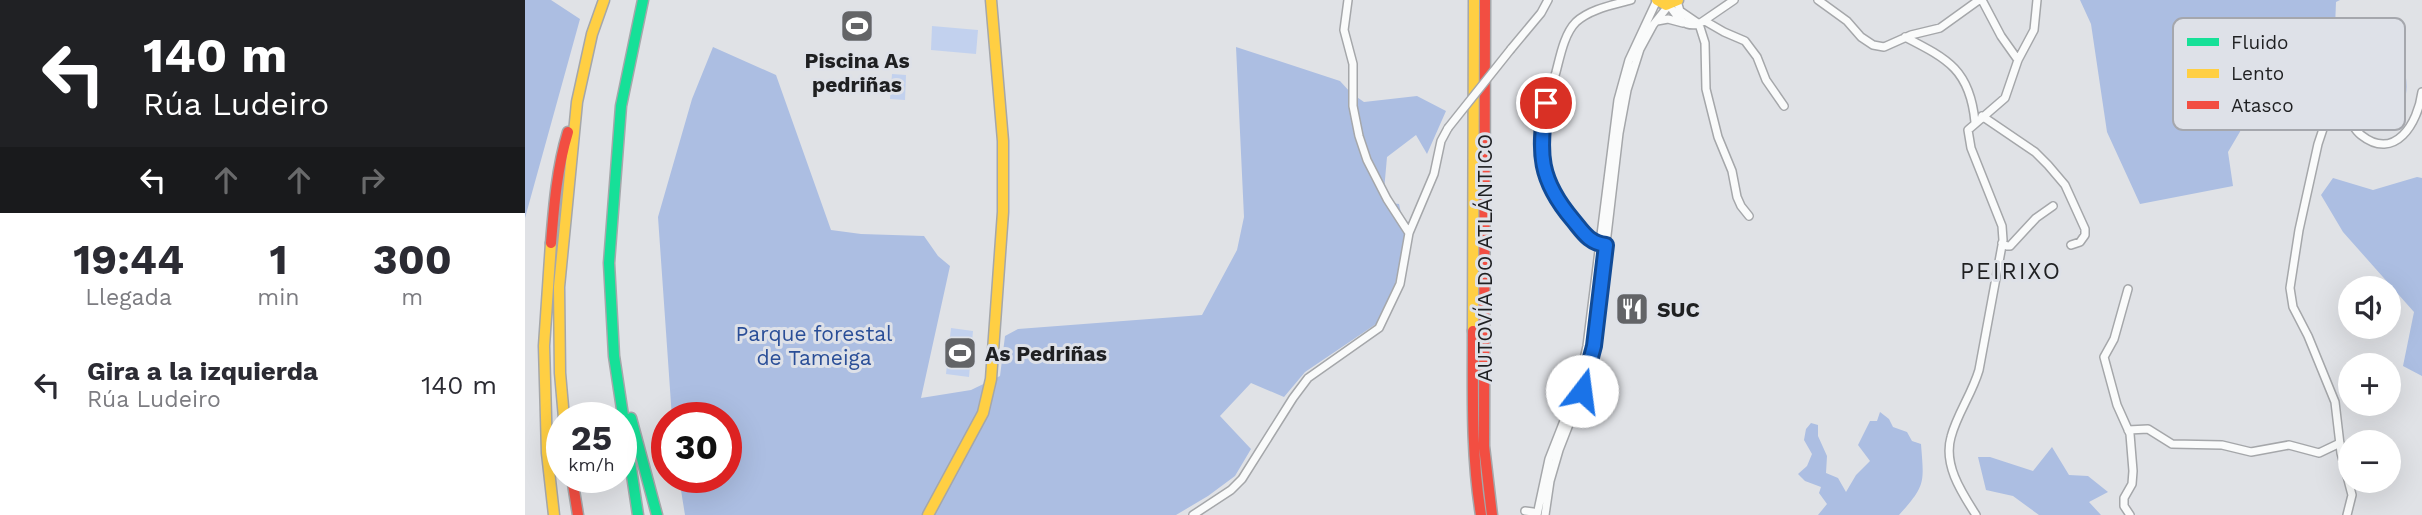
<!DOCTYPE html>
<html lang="es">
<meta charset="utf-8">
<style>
:root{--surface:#fff;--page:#f7f7f7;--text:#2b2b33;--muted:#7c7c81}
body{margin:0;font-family:"Work Sans",sans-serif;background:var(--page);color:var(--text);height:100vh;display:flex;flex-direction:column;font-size:26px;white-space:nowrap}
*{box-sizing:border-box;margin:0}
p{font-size:23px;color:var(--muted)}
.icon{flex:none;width:38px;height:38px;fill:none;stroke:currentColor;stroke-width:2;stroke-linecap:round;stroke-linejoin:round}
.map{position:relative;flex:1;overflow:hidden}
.panel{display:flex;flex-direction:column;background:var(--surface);width:525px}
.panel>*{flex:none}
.banner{background:#202124;color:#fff;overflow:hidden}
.buttons{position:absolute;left:1813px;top:276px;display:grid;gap:14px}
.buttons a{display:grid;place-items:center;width:63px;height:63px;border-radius:50%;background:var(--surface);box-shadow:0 7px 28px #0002;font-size:35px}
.speed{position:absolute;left:21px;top:402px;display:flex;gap:14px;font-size:35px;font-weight:700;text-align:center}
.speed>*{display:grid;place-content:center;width:91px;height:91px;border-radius:50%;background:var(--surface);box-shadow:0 7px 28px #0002;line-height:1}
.speed small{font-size:18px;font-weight:400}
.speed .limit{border:10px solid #d22;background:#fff;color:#111}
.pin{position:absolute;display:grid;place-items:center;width:60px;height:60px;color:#fff;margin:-30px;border:4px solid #fff;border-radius:50%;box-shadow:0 2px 7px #0007}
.me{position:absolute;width:77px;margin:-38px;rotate:15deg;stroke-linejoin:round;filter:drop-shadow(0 0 5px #0008)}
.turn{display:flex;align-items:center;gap:24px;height:147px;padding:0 28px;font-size:32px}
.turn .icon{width:91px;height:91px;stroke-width:2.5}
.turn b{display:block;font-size:49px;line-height:60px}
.lanes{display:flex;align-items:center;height:66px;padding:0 28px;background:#0003;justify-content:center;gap:35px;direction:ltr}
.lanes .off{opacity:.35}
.eta{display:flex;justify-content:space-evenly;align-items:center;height:119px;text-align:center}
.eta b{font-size:42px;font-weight:700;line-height:49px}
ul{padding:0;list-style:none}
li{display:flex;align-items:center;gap:21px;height:105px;padding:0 28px}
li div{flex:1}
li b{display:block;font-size:26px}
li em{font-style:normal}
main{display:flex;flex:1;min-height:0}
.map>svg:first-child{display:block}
.green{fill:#c2d1ee}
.forest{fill:#acbee2}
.water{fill:#8fcde6}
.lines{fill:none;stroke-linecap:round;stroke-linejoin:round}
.street-casing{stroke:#a5a7aa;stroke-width:10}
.fast-casing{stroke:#a5a7aa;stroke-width:13}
.slow-casing{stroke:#a5a7aa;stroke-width:13}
.jam-casing{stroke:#a5a7aa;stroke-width:13}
.street{stroke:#fafbfb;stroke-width:7}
.fast{stroke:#16e098;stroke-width:10}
.slow{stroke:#ffcf43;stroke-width:10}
.jam{stroke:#f24e42;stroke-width:10}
.street-bridge-casing{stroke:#a5a7aa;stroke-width:10;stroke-linecap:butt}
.street-bridge{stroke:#fafbfb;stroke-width:7}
.route-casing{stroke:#114b97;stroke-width:18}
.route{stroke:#1a73e8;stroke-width:12}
.labels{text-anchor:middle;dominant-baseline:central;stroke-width:6;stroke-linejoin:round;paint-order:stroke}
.poi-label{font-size:21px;font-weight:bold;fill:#1f2022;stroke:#dee1e8;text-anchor:start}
.street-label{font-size:21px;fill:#1f2022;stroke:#dee1e8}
.park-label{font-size:21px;fill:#2a4e97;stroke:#dee1e8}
.neighbourhood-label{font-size:23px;letter-spacing:2px;fill:#1f2022;stroke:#dee1e8}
.key{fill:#dee1e8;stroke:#a5a7ad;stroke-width:2}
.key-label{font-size:19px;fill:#1f2022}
</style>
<main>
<section class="panel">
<div class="banner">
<div class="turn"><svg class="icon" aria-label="left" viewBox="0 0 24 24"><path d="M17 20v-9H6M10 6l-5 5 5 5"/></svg><div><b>140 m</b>Rúa Ludeiro</div></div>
<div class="lanes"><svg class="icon" aria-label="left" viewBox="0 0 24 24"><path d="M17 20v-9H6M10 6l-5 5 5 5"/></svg><svg class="icon off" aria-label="ahead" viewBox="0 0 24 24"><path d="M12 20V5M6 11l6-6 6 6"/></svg><svg class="icon off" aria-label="ahead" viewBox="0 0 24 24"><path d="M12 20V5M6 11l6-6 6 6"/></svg><svg class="icon off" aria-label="right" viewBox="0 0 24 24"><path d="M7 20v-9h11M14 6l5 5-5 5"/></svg></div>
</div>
<div class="eta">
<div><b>19:44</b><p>Llegada</p></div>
<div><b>1</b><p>min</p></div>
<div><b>300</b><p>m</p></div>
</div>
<ul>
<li><svg class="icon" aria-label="left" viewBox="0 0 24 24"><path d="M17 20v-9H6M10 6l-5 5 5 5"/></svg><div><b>Gira a la izquierda</b><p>Rúa Ludeiro</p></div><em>140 m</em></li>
</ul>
</section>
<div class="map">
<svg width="1897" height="515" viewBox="0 0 1897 515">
<rect width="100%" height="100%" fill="#e0e2e6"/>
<path class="green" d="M407,26l46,4 -2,24 -45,-4z
M367,74l14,1 -1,25 -15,-1z
M426,328l22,3 -4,46 -23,-3z"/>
<path class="forest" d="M0,0h26l29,19 -55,199z
M1555,0h260l-4,2 -2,51 69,9c7,29 4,39 -11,63h-24l-21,-26 -33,6 -43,-26 -43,73 5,34 -93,18 -33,-72 -16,-108z
M188,47l63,28 55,155 30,4 63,2 14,20 12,10 -29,132 50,-8 29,-14 5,-40 13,-7 184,-14 35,-65 7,-33 -8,-170 104,34 11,12 13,9 53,-6 29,15 -19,43 -11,-19 -29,22 -4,45 16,2 7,31 -11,49 -19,40 -71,48 -21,25 -33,-14 -31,33 31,33 -16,27 -27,20 -32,19h-491l-6,-37h47v-60h-54l-14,-201 34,-118z
M1892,177l5,1v198l-19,-10 11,-54 -71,-80 -22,-37 12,-17 40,12z
M1355,412l9,7 4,8 14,5 5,9 9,3c3,39 5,41 -22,71h-81l9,-11 -8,-11 2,-6 -16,-6 -7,-7 9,-8 5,-12 -8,-14 2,-11 5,-6 7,2v11l9,20 -1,17 12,5 8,14 10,-17 14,-14 -12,-16 12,-24h7z
M1527,447l17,28 19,1 20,16 -19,10 12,13h-62l-26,-19 -27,-6 -8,-33h12l43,14z"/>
<path class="water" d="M326,12l12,1v27l-13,-1z"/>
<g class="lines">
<defs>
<path id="street" d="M823,0l-4,30 9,34v42l6,30 8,24 20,39 22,34
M1209,0l-35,24 6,19 1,46 12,48 14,34 5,26 4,9 8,10
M1293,0l29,21 14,16 12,8 11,2 27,-12 29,-7 39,-28
M1457,0l19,36 17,24
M1132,21l11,-2 15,4
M1180,21l19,11 21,9 12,16 9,23 18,26
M1380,37c43,22 65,33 70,85
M986,49l30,-36 7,-13
M1457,116l53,36 13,13 17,20 20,44v6l-5,7 -9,3
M1477,243l5,3h3l26,-28 17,-12
M1079,245l-11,-3 -7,-6c-11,-13 -25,-27 -34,-42 -20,-38 -8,-84 4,-122 4,-15 8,-38 20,-50 14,-13 37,-17 55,-22
M1603,289l-14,50 -10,18 13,48 13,29 3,37 -1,13 -8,14v8l6,9
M1603,430l20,-1 24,15 50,1 29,7 38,-7 30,8 21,-10
M1000,511l8,1 4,3 12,-56 29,-74 9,-39 31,-246 11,-40 28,-60
M668,515l38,-25 11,-11 51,-81 15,-20 71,-50 21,-44 9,-51 25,-59 7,-33 7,-13
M1020,515l5,-34 9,-31 23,-59 12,-45 25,-213 8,-43 13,-41 13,-24 16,-20c8,12 15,23 30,19l-19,-13 -3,-10
M1451,515c-14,-22 -33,-50 -25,-78 6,-23 21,-43 28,-67l24,-130 -1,-14 -31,-78 -3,-18 37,-32 13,-38 16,-30 3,-30
M1822,515l5,-20 -11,-42 -6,-51 -27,-66 -15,-29 -3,-19 9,-58 19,-86 8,-24 13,-10c10,6 13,18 22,25 34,27 57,-12 61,-43"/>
<path id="fast" d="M106,418l26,97
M113,515l-24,-159 -5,-93 12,-157 22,-106"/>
<path id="slow" d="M1132,0l9,5 12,-5
M26,243l-7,103 3,107 7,62
M948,331l1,-331
M39,418l-4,-45 -1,-86 18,-185 15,-68 12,-34
M403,515l55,-102 8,-34 12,-167v-71l-12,-141"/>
<path id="jam" d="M960,0l-1,446 8,69
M26,243c3,-37 6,-75 17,-111
M948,331c0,62 -2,123 8,184
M47,478l6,37"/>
</defs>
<use href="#street" class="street-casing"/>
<use href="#fast" class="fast-casing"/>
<use href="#slow" class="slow-casing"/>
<use href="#jam" class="jam-casing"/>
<use href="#street" class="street"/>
<use href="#fast" class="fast"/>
<use href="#slow" class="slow"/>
<use href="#jam" class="jam"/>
<defs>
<path id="street-bridge" d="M923,128l63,-79"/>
</defs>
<use href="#street-bridge" class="street-bridge-casing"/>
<use href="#street-bridge" class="street-bridge"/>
</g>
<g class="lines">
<defs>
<path id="route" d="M1021,103c-8,50 -7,77 27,117 10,12 16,23 33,25l-12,101 -12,45"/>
</defs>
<use href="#route" class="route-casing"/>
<use href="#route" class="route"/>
</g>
<defs>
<symbol id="stadium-square" viewBox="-11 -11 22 22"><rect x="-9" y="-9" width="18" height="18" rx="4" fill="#636467" stroke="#dee1e8"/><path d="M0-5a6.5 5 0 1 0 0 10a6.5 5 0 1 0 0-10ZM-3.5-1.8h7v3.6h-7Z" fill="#fff"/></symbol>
<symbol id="restaurant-square" viewBox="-11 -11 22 22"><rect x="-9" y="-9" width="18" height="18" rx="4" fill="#636467" stroke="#dee1e8"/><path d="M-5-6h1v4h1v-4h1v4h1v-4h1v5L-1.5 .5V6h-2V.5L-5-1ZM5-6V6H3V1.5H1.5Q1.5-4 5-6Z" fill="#fff"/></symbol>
</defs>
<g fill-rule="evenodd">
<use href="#stadium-square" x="313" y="7" width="38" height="38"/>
<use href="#restaurant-square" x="1088" y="290" width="38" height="38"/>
<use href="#stadium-square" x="416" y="334" width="38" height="38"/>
</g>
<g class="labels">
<g class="poi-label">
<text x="332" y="60" text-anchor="middle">Piscina As<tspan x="332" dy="24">pedriñas</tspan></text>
<text x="1132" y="309">SUC</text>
<text x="460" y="353">As Pedriñas</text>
</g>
<g class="street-label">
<text transform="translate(959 258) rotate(-90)">AUTOVÍA DO ATLÁNTICO</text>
</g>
<g class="park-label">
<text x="289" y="333">Parque forestal<tspan x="289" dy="24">de Tameiga</tspan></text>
</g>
<g class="neighbourhood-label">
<text x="1486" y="271">PEIRIXO</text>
</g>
</g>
<rect x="1648" y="18" width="232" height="112" rx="10" class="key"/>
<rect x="1662" y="38" width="32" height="8" fill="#16e098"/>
<rect x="1662" y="69" width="32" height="9" fill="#ffcf43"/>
<rect x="1662" y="101" width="32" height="8" fill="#f24e42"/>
<g class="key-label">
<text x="1706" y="49">Fluido</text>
<text x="1706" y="80">Lento</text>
<text x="1706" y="112">Atasco</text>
</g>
</svg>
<div class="buttons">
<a><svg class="icon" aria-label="sound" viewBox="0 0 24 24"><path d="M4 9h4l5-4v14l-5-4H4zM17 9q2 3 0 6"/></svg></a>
<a>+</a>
<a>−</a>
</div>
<div class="speed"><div>25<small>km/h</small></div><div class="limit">30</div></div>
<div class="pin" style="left:1021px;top:103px;background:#d93025"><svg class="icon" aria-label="arrive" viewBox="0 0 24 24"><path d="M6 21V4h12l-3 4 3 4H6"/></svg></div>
<svg class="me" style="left:1057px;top:391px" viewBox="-20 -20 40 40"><circle r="19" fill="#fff"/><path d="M0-13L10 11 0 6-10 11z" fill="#1a73e8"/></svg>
</div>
</main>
